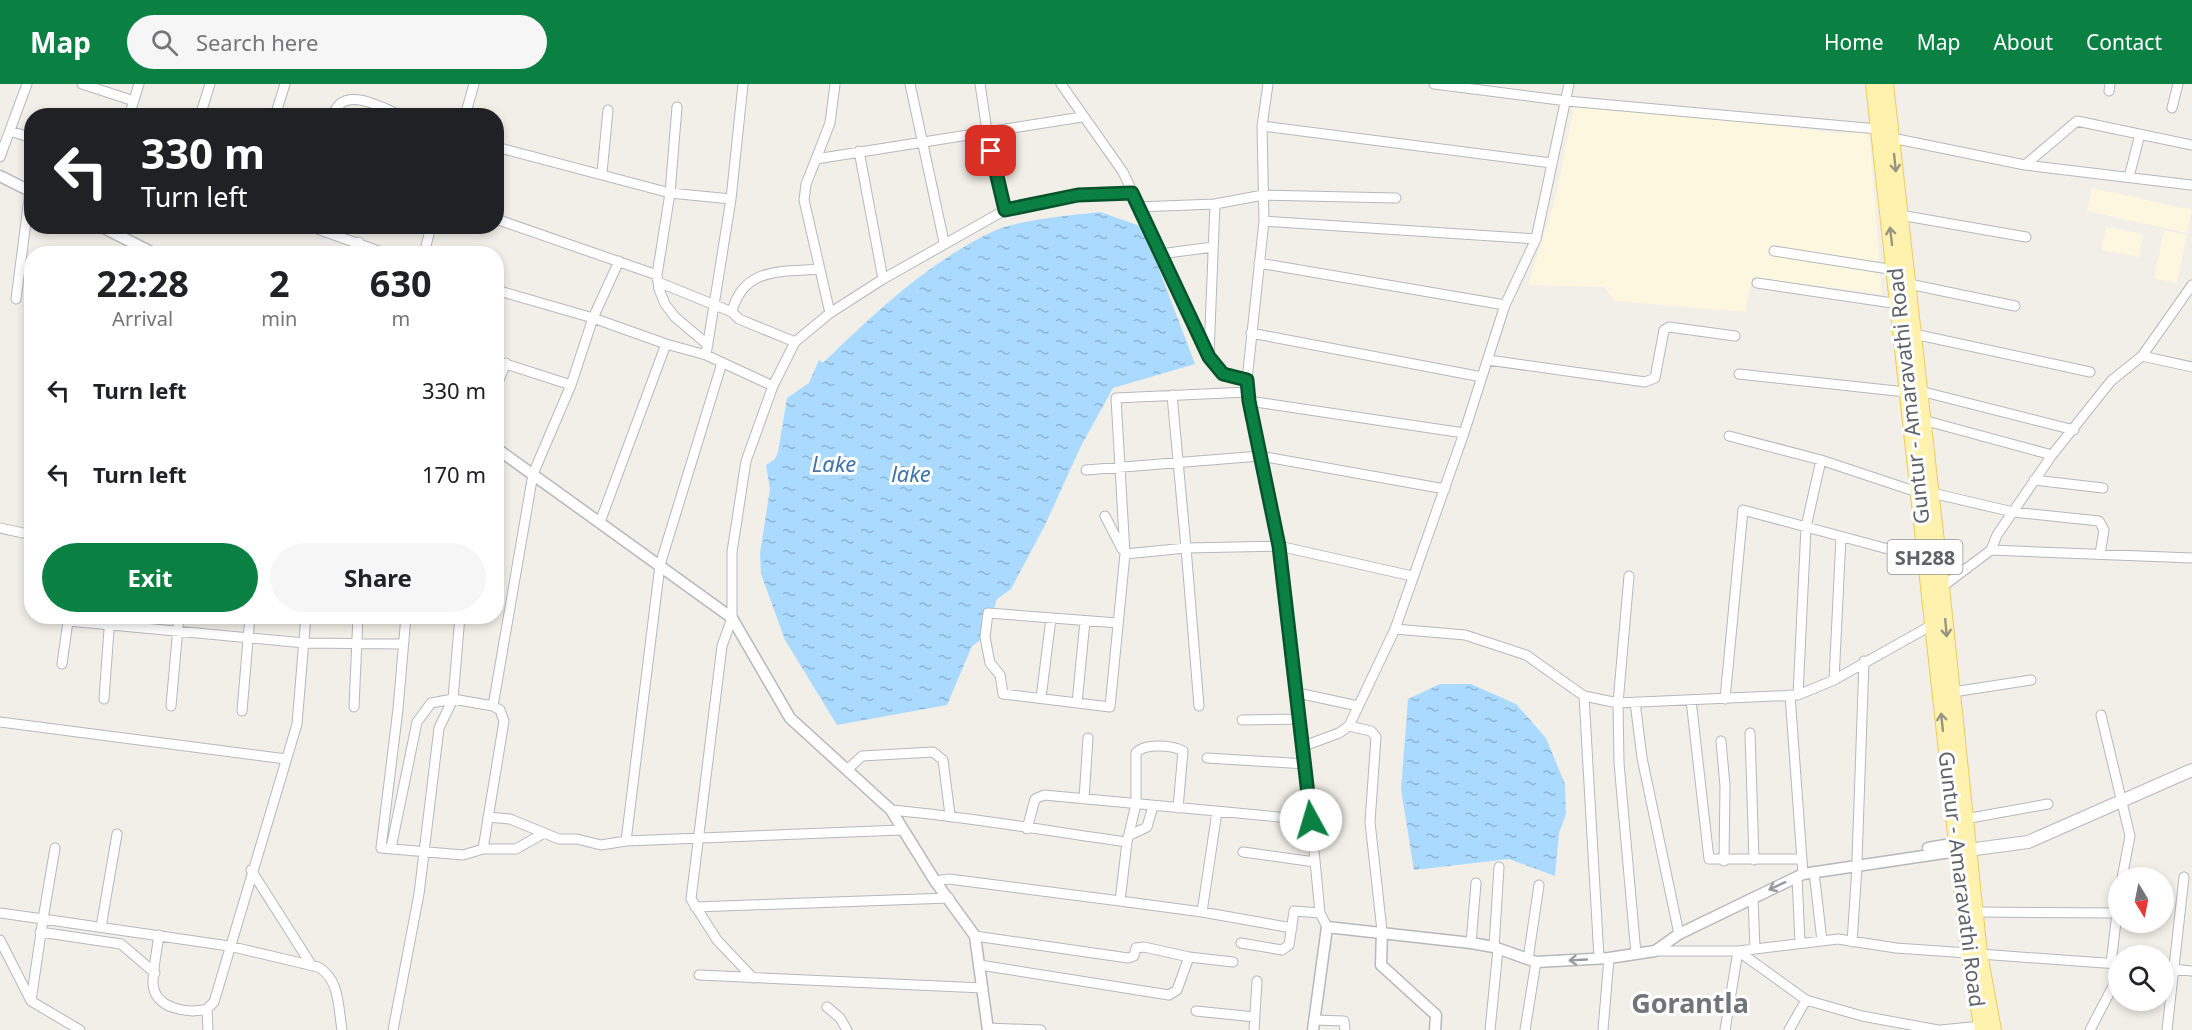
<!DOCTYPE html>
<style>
:root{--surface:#fff;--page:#f6f6f6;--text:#202124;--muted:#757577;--accent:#0b8043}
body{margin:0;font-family:"Noto Sans",sans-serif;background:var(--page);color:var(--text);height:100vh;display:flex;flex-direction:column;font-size:22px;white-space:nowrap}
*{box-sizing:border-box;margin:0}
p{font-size:20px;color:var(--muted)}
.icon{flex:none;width:33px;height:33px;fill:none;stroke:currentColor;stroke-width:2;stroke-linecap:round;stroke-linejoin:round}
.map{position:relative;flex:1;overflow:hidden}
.panel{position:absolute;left:24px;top:162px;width:480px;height:378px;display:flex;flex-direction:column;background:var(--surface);border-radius:24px;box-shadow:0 3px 9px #0003}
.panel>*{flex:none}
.top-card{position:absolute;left:24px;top:24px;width:480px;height:126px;border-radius:24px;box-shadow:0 3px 9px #0003;background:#202124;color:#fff;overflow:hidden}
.needle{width:39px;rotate:170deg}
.buttons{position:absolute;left:2108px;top:783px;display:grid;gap:12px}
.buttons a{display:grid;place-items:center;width:66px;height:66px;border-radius:50%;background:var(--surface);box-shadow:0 3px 9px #0003;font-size:30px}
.pin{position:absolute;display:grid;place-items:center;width:51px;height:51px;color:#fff;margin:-26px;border-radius:12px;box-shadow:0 3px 9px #0006}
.me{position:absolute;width:66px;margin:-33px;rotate:354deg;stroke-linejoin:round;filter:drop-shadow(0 0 4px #0008)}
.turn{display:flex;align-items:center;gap:21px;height:126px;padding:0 18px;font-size:27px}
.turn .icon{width:78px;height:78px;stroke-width:2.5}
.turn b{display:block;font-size:42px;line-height:51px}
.eta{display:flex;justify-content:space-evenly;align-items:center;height:102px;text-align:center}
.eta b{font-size:36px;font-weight:700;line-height:42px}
.cta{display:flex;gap:12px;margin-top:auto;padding:12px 18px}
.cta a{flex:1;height:69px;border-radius:36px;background:var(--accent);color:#fff;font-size:24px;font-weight:700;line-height:69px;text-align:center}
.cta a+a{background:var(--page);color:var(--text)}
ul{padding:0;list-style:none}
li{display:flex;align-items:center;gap:18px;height:84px;padding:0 18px}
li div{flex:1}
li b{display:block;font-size:22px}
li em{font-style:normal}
header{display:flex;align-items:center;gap:36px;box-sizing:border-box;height:84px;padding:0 30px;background:var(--accent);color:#fff}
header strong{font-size:28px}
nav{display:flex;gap:33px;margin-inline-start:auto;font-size:21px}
.search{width:420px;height:54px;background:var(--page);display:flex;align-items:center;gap:15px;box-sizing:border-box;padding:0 21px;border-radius:33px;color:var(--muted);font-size:22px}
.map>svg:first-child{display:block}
.commercial{fill:#fef7e0}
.water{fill:url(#water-ripples)}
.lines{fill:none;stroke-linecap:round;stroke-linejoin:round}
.minor-casing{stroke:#b5b8bc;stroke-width:11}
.tertiary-casing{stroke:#b5b8bc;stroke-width:13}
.secondary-casing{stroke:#b6babf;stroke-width:14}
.primary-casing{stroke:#f2c960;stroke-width:16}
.minor{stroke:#fff;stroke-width:9}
.tertiary{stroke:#fff;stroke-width:10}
.secondary{stroke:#fff;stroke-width:12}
.primary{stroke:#fff2af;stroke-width:14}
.oneway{stroke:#979581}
.oneway2{stroke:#979a9d}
.route-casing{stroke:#07532c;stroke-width:15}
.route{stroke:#0b8043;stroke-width:10}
.labels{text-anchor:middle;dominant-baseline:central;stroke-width:6;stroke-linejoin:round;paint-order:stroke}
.shield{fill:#fff;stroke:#8f9295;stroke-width:1.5}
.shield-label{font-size:20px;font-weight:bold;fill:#5f6368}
.street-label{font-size:21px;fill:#5f6368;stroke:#fff}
.water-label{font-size:22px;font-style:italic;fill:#4174aa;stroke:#fff}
.district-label{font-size:27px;font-weight:bold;fill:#70757a;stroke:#fff}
</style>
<header>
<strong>Map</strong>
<div class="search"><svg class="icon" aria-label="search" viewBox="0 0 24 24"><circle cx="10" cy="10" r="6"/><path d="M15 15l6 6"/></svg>Search here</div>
<nav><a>Home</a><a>Map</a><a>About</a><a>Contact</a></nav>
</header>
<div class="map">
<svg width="2192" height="946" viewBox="0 0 2192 946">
<defs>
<pattern id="water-ripples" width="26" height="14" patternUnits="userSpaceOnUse" patternTransform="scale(1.5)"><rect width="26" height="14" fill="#aadaff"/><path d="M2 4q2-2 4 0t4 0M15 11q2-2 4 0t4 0" fill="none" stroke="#8eb4d2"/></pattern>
</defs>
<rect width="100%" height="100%" fill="#f1efe8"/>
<path class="commercial" d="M1574,22l111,9 151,18h33l13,161 -130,-17 -7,35 -130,-11 -11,-14 -76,-2 27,-85z
M2092,104l100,22 -5,23 -100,-22z
M2106,143l37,7 -4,23 -38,-7z
M2164,146l23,5 -10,48 -23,-5z"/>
<path class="water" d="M1100,128l43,15 52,137 -82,24 -32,58 -36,79 -34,64 -14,10 -12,38 -13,9 -25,59 -110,20 -52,-85 -24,-66 -1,-21 10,-64 -4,-24 9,-6 3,-7 9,-54 22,-15 10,-23 4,3c51,-50 108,-103 173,-133 23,-10 77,-15 104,-18z
M1440,600h31l45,20 30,34 19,46 1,30 -7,19 -4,43 -46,-17 -95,11 -13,-81 7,-90z"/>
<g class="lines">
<defs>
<path id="minor" d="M82,0l52,17
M910,0l34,158
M980,0l7,47 18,79
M1061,0l62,88 86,185 14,17 24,6
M1268,0l-6,42 2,95 -17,159 2,21 30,145 25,200 16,167 7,14
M1434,0l133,17 311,28
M2109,7l1,-7
M677,23l-7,86 -13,82 2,14 6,15 10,13 33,28
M2172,24l6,-24
M129,32l10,-32
M200,32l10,-32
M275,32l10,-32
M333,32c9,-32 48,-9 69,0
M465,32l9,-32
M1262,42l290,37
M10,47l22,7
M1892,54l133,27 166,20
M496,63l174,46 61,6
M859,67l24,128
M0,73l27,-73
M816,75l14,-36 5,-39
M2025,81l52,-44 115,24
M602,89l6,-63
M2129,93l11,-43
M1137,123l78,-3 48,-9 133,3
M1900,131l126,22
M496,135l161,56
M1264,137l272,18
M309,142l78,28
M1774,167l121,19
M354,170l5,-12
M424,170l7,-28
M1160,170l53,-7
M1259,179l246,42
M658,198l74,30
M1757,199l142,21
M1909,200l106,22
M496,206l97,28 26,-57
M16,215l14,-108
M830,229l-26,-113 2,-16 10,-25 266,-42
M1251,249l231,44
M1914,250l176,38
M795,258l-56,-23 -7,-7c11,-45 49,-40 88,-43
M1209,270l6,-150
M706,271l67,31
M2142,272l50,-71
M1488,276l157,22 10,-4 9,-48 5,-3 66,9
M496,277l75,24
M722,279l-62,202 -34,276 275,-11
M1739,290l167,18
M496,303l10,-24
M1920,307l154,39
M1249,317l215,32
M1923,336l129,35
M1729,352l92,24 96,32
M1086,386l174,-14 185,33
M2034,396l69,8
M1932,409l81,19 86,9 5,9 -4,24
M1105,432l17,33
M600,438l66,-178 40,11 25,-156 12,-115
M0,444l23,5
M1991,466l6,-15 55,-80 59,-74 31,-25 50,11
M1125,470l61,-6 -14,-153
M1629,492l-11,127 1,60 17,191
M1942,503l49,-37 201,8
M406,532l-8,93 -17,139 82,7 20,-6h33l28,-16
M460,532l-7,83 40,7 7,4 4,11 -21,128
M1118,539l-130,-10 -3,24 5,26 10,12 3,19 107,13 15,-153 -9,-156 132,-6
M1395,545l70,6 61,20 58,41 34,7 180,-8 36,-15 98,-55
M62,580l6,-43 237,22 98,1
M1834,596l7,-143
M1953,608l78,-12
M1298,609l60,13
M1790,611l13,179
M1798,611l8,-168 15,-67
M1584,612l15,262
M1041,614l10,-80
M104,615l6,-83
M1725,615l18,-189 182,49
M1691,616l18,159h93
M1635,618l7,56 37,176
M1077,619l8,-82
M171,622l8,-90
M493,622l40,-232 38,-89 22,-67 73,26
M1199,622l-13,-158 93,-2 133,30
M354,623l4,-91
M242,627l8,-95
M2101,631l29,121 -8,42
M1242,636l59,-1
M0,638l286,37
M1349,642l22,5 5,6 -6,85 12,109
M1750,649l4,127
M1721,657l4,45 -1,75
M1304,662l35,-13 10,-7 46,-97 69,-196 41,-128 31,-66 33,-155
M1207,674l99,6
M847,686l15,-14 71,-4 10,8 7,55
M1084,715l4,-61
M891,726c79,7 157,21 236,32l-7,59 -171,-22 -14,2
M488,733l22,2 49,20h18l24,6 25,-4
M1965,735l83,-15
M1027,745l8,-30 9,-4 267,25
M1128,752l19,-9 6,-21
M1127,758l9,-38v-51c8,-10 36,-8 47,-2l-5,57
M391,764l26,-126 14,-19 22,-4 -14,29 -20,166 -26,136
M1243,768l72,10
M1857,776l7,-199
M251,786l61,96
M1814,788l8,69
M1797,793l3,66
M1753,814l2,51
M1120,817l82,11 90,16
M695,823l254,-9
M1202,828l15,-100
M1975,828l140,1
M0,829l43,6 12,-71
M101,843l16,-93
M40,848l81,12 34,29
M159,851c-2,15 -6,33 -6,48 1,26 35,31 54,26l7,-7 83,-278 9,-108
M975,852l153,22 6,-2 2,-8 8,-1 45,10 44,5
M0,856l31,61
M1852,858l5,-75
M1241,859l41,7 7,-5 5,-34 26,2
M1471,859l5,-60
M1494,863l5,-80
M1655,867h83l100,-12 58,9 72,5
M1980,870l138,10
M1528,875l11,-74
M2111,879l7,-58
M980,881l189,30 8,-5 12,-33
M2163,884l29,3
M699,891l284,13
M753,894l-36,-38 -26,-41 31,-253 10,-28v-66l14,-91 27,-75 22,-44 35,-29 53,-34 122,-69 73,-15 54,-2
M827,923l13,11 7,12
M207,925l1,21
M1196,927l59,6
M1314,936l30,1 1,9
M988,944l53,2
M80,946l-49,-29 12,-82 186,27 89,21c22,12 20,40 24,63
M1254,946l3,-49
M1490,946l8,-81
M1525,946l11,-68
M1603,946l6,-72
M1725,946l13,-79 68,49 56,16 76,14
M1789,946l17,-30
M1941,946l40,-4
M2090,946l23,-44 4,-22
M2167,946l17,-153"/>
<path id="tertiary" d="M0,92l32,16
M100,142l55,28
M496,364l236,170 58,100 101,92 44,71 40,55 13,94
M1928,764l35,-6
M1382,847l-1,34 55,50 -1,15
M1313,946l14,-103 144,16 23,4 42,15 73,-4 46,-7 24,-17 124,-60 161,-24"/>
<path id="secondary" d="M1968,766l60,-8 164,-72"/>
<path id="primary" d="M1873,0l95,869 14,77
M1886,0l56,503 38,367 14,76"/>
</defs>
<use href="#minor" class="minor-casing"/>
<use href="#tertiary" class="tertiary-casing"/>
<use href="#secondary" class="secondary-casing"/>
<use href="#primary" class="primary-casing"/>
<use href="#minor" class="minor"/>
<use href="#tertiary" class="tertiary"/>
<use href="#secondary" class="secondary"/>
<use href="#primary" class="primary"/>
</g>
<defs><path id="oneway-shaft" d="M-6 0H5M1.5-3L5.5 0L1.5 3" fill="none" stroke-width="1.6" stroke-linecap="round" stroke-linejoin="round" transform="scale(1.5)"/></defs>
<g class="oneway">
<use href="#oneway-shaft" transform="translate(1895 79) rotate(84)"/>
<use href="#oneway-shaft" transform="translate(1891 152) rotate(-97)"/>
<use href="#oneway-shaft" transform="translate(1946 544) rotate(85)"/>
<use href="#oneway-shaft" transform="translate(1942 638) rotate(-96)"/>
</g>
<g class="oneway2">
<use href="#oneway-shaft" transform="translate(1777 802) rotate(155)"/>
<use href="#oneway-shaft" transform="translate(1578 876) rotate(177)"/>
</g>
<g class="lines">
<defs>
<path id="route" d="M991,67l14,59 73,-15 54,-2 77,164 14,17 24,6 2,21 30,145 32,274"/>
</defs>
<use href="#route" class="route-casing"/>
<use href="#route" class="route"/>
</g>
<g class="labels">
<rect class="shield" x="1887.5" y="456" width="75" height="34" rx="4.5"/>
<g class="shield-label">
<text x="1925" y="473">SH288</text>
</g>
<g class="street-label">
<text transform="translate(1908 312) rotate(-96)">Guntur - Amaravathi Road</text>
<text transform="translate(1962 795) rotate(83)">Guntur - Amaravathi Road</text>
</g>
<g class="water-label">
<text x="834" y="379">Lake</text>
<text x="911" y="389">lake</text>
</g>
<g class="district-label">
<text x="1690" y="918">Gorantla</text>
</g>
</g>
</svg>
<div class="buttons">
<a><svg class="needle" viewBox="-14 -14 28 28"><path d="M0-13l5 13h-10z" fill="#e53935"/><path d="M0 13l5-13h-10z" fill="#757577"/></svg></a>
<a><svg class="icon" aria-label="search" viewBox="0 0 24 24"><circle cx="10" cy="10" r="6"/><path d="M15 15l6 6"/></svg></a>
</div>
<div class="pin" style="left:991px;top:67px;background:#d93025"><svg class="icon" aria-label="arrive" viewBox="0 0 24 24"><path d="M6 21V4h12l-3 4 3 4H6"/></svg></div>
<svg class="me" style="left:1311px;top:736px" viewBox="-20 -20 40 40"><circle r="19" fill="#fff"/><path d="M0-13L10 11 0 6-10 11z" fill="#0b8043"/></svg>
<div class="top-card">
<div class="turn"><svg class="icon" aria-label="left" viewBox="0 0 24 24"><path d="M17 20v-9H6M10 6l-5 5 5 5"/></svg><div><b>330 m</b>Turn left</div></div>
</div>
<section class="panel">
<div class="eta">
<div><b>22:28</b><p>Arrival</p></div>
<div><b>2</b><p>min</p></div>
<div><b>630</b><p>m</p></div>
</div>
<ul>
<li><svg class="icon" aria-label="left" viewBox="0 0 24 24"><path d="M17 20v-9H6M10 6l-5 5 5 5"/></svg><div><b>Turn left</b></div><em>330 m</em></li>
<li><svg class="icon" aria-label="left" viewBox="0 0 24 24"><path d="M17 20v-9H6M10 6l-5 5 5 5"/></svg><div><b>Turn left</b></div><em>170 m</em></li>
</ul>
<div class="cta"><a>Exit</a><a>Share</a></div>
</section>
</div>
